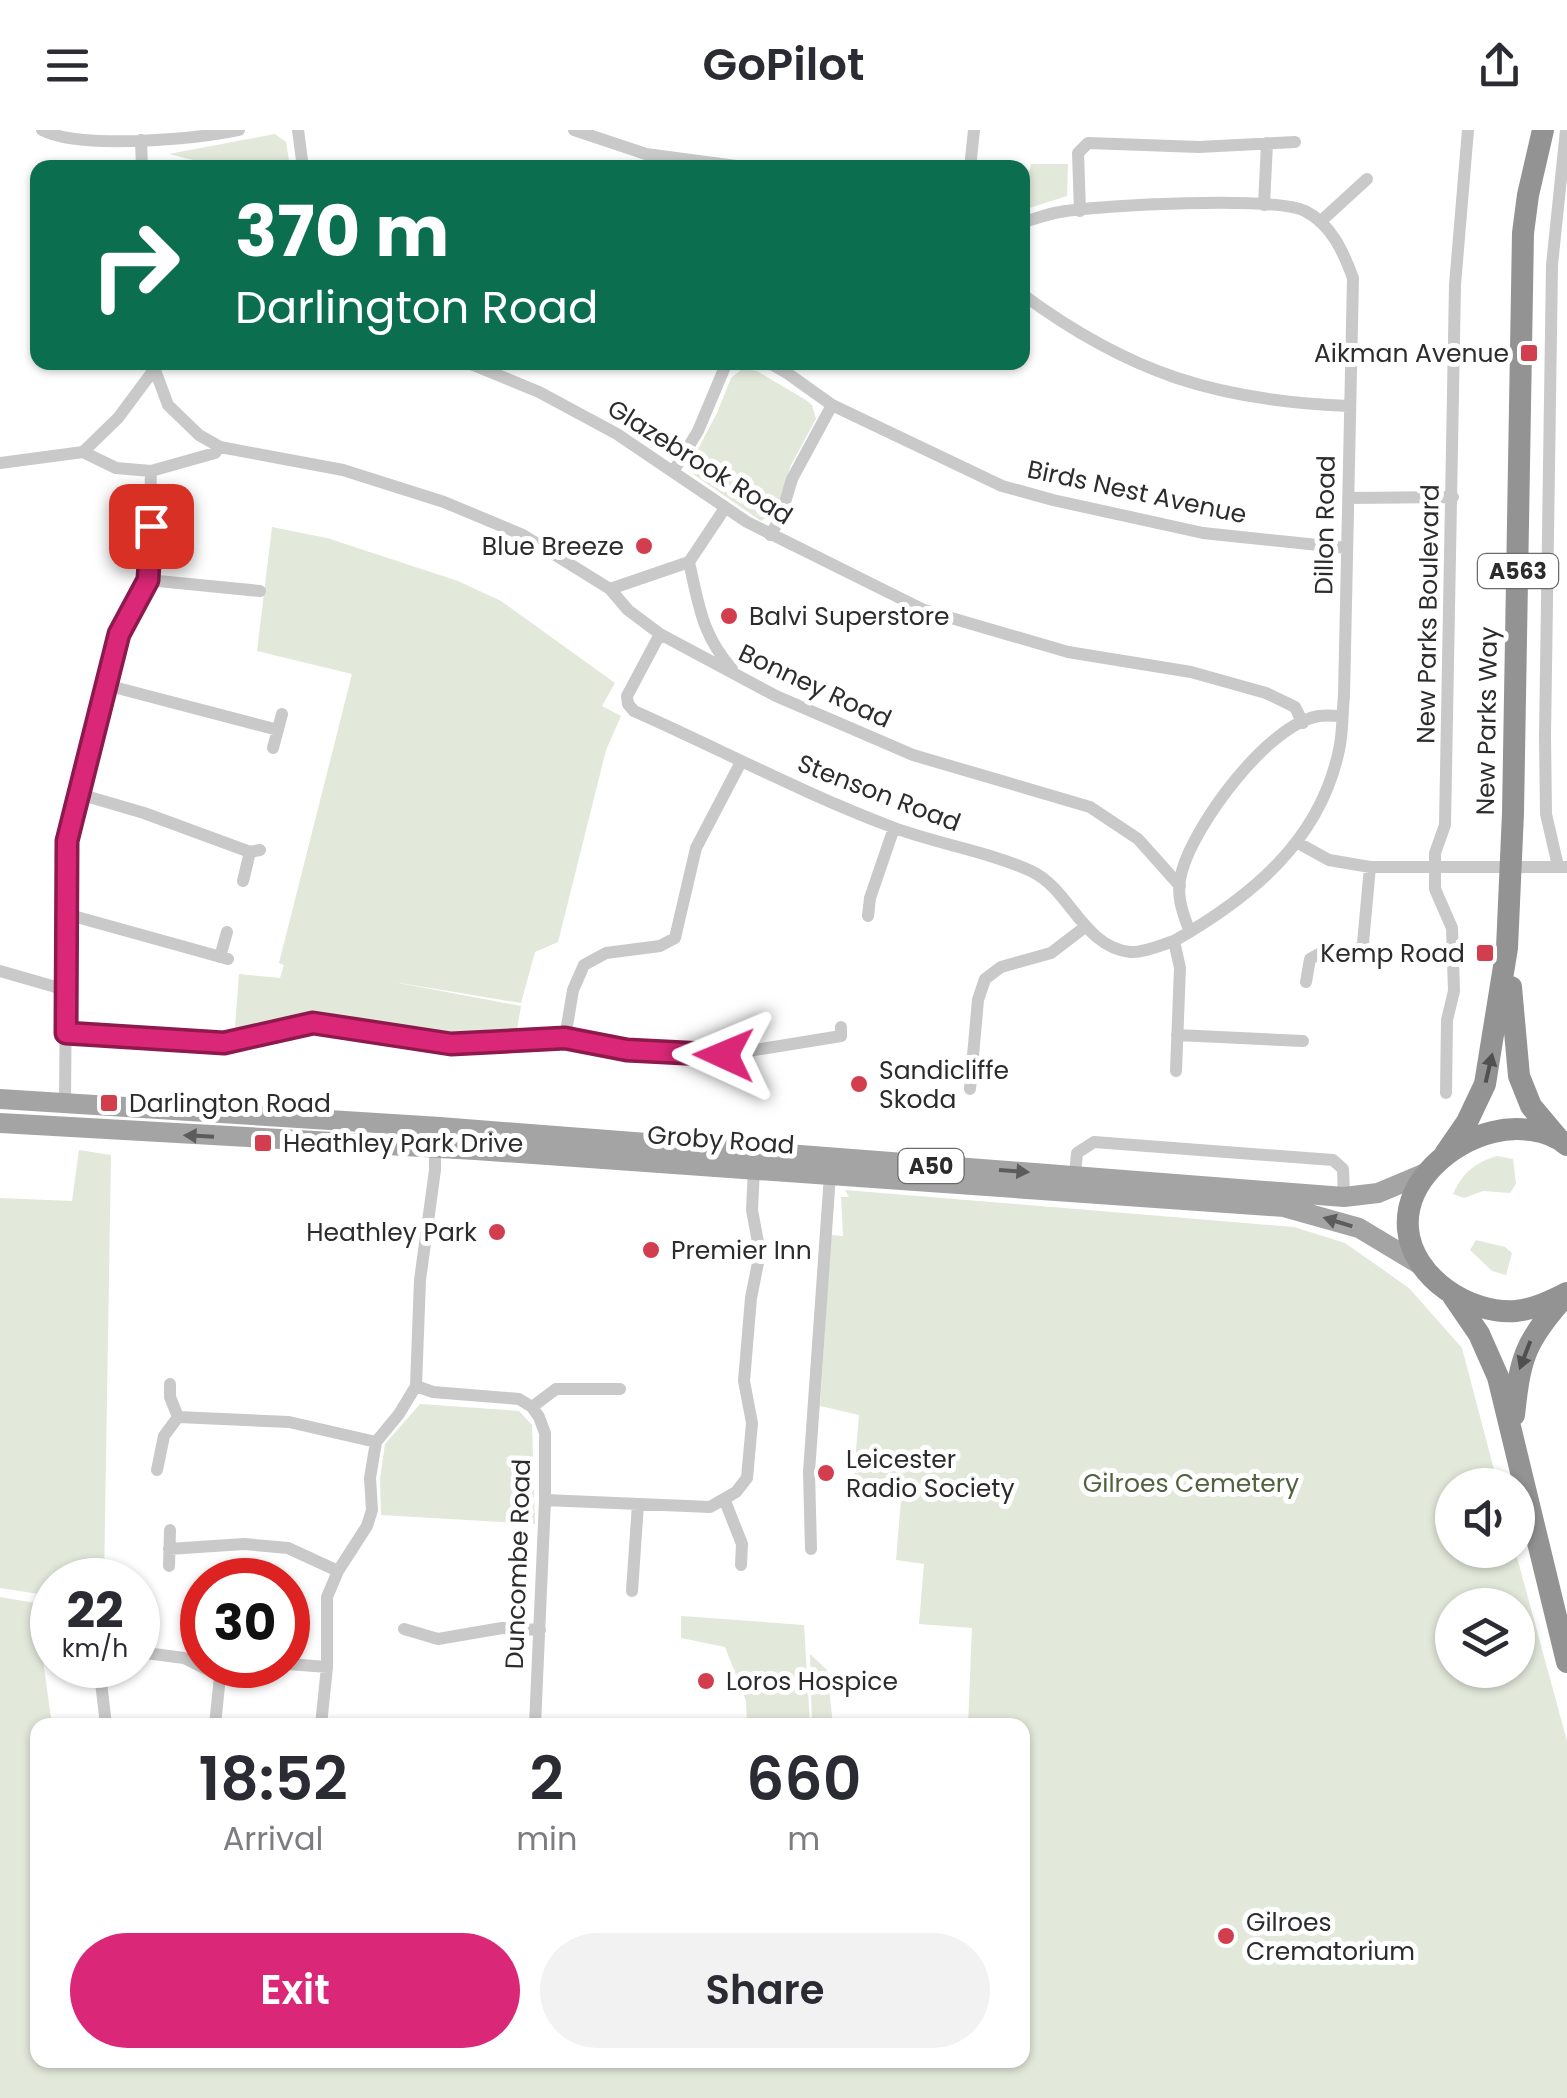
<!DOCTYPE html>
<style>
:root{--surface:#fff;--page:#f2f2f3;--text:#2b2b33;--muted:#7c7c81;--accent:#db2777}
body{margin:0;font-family:Poppins,sans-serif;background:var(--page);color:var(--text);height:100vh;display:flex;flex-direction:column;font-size:38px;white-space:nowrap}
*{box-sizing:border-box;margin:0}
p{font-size:32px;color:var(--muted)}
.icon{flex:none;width:55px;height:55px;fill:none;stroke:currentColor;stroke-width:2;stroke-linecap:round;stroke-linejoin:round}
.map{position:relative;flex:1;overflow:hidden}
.side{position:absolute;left:30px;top:1588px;width:1000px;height:350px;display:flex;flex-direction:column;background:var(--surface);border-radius:20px;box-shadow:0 2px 8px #0004}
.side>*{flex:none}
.hud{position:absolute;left:30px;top:30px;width:1000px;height:210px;border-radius:20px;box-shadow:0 2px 8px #0004;background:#0b6e4f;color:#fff;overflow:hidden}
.buttons{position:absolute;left:1435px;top:1338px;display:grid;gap:20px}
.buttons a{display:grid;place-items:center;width:100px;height:100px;border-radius:50%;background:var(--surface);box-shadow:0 2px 8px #0004;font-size:50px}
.speed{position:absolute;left:30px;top:1428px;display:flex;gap:20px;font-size:50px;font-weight:700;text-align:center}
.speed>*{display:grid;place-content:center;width:130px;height:130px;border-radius:50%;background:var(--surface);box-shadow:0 2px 8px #0004;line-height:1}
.speed small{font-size:25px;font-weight:400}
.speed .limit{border:15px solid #d22;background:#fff;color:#111}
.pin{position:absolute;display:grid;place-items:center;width:85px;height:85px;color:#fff;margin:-42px;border-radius:20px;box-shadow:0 5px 15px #0006}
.me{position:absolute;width:110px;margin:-55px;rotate:271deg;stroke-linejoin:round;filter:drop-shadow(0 0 8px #0008)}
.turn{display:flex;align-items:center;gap:35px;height:210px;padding:0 40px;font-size:45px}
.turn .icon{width:130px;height:130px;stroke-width:2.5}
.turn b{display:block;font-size:70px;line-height:85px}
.eta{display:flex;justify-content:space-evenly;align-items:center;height:170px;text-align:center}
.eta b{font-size:60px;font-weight:600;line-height:70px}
.button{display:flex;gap:20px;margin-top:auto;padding:20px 40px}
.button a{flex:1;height:115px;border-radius:60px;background:var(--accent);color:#fff;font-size:40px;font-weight:600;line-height:115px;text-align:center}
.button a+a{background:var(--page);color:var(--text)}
header{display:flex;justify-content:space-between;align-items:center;height:130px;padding:0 40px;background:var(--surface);font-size:45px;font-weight:600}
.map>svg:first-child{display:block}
.green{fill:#e2e8da;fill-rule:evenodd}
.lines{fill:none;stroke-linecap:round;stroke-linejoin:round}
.street{stroke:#c9c9c9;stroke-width:12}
.primary{stroke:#a4a4a4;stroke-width:20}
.highway{stroke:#939393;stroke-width:22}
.oneway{fill:#505050}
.oneway2{fill:#5c5c5c}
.route-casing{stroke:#8e194d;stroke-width:25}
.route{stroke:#db2777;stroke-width:18}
.poi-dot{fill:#d33e4f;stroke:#fff;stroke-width:4}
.labels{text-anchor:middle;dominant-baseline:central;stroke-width:10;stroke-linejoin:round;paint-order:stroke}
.shield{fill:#fff;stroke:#6b6b6b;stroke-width:2.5}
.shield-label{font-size:22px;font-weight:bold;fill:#2c2c2c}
.poi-label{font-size:25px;fill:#2c2c2c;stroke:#fff;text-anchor:start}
.street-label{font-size:25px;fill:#2c2c2c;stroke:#fff}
.park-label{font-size:25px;fill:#51623e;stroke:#fff}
</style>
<header><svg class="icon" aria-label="menu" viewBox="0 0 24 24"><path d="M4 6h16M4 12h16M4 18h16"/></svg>GoPilot<svg class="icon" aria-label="share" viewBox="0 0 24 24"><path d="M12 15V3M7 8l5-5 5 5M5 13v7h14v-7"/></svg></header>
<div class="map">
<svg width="1567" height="1968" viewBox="0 0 1567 1968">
<rect width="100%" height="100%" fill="#fff"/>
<path class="green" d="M275,4l11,8 4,25h-68l-53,-13z
M1031,34h37l-1,32 -44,14v-41l7,1z
M742,239l15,2 49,29 6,5 4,14 -25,46 -15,45 -15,11 -71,-49 -1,-6 28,-53 14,-35z
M272,397l55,11 131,43 43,20 114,82 -13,23 19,10 -15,34 -48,192 -23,10 -14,51 -133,-22 133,25 -5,30 -54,8 -147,-21 -81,18 5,-67 41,4 4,-13 -5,-2 73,-289 -95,-23z
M79,1020l32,5 -7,425h-52v16l-52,-8v-390l72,3z
M1497,1026l16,3 3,25 -6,9 -27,-2 -19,7 -11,-4c10,-21 21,-31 44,-38z
M845,1060l449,37 51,16 64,45 53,60 36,137h-46v65h63l52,191v357h-1567v-501l35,6 17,122h-14v335h984v-335h-54l4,-97 -53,-4 5,-60 -28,-4 5,-60h7l2,-20 -25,-1 -32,6 6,-70 -39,-9 11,-171 12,1 -2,-39h8zM1452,1475h66v65h-66z
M1476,1110l29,7 7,6 -6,22 -14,-4 -22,-21z
M420,1274l99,7 13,14 3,99 -154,-9 -1,-36 5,-35z
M681,1486l123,9 6,100h-63l-1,-24 -21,-54 -44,-9z
M810,1524l17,16 6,55h-21z"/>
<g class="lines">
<path class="street" d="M42,0c38,20 154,9 197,0
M298,0l5,38
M574,0l72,24 105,14
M141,10l1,28
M970,38l4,-38
M1264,75l3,-62
M1080,81l-2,-58 10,-10 111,4 96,-5
M1022,92c13,-3 25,-8 38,-10 39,-7 214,-16 245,-1 26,13 38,40 48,67l-9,418c-2,18 -1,37 -5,54 -19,91 -88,147 -165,191l6,27 -4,103
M1320,92l47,-43
M1022,164c107,79 195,107 327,112
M152,232l16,43 31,30 21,12 123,23 101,32 79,33 87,54 18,21 32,24 116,62 137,59 177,52 48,32 42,47
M466,232l73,30 78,42 130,88 177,88 144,42 123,20 75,21 29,14 8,16
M768,232l19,11 45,32 170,81 51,14 150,33 144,15
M83,322l35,-34 35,-47
M0,333l83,-11 33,16 35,3 64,-18 5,-6
M673,342l25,-41 29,-69
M1348,368l105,-1
M725,378l-36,54c10,44 13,73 43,107
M770,405l10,-16 12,-40 40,-74
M148,450l112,11
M610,459l79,-27
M660,504l-33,62 1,8 6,7c86,38 170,83 258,116 45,17 95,24 139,44 39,18 52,76 99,81 13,1 31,-7 44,-11
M106,555l172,45
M273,618l9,-34
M79,664l65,19 106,39 10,-2
M1298,713l31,17 41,7h197
M1558,736l-12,-52 -1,-78 7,-471 14,-135
M243,751l7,-29
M66,784l162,45
M868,786l2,-18 24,-70
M1190,802c-8,-20 -15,-39 -8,-61 13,-47 86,-147 137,-155 7,-1 16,0 23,0
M220,827l7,-25
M0,841l66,19
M1306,852l4,-23 9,-5 40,-2 4,-9 7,-76
M65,903l159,10 89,-20 135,21 117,-6 62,12 56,6 41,-1 117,-19v-9
M1177,905l126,6
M565,908l8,-48 11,-25 22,-12 54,-7 15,-8 21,-90 45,-86
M970,959l8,-89 7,-21 16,-12 50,-14 34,-26
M1446,963l1,-73 7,-29 -2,-63 -17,-39v-36l10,-28 10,-540 13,-155
M65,973l2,-262 52,-207 29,-54 3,-109
M1075,1045l2,-22 17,-11 239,18 10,9 1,28
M170,1254v13l8,20
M416,1256l17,6 86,7 13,8 7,10 6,16v67l-10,225
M532,1277l24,-18h64
M178,1287l111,5 87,20
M157,1340l7,-34 14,-19
M545,1370l165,7 26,-15 11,-14 5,-55 -8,-42 7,-83 9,-45 -8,-43 2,-41
M725,1371l17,43 -1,21
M169,1419l75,-5 44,4 50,23
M811,1419l-2,-77 21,-297
M169,1436l1,-36
M632,1461l6,-87
M404,1499l34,10 64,-11 38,2
M138,1522l46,6 36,18
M288,1534l39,3
M99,1535l7,60
M215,1595l5,-49 13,-11
M321,1595l6,-58v-70l11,-26 29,-45 5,-16 -2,-32 6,-36 23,-28 17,-28 4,-106 15,-110v-25"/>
<path class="primary" d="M0,969l440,28 904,70 34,-4 50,-21
M0,993l475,27 809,57 75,21 65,39"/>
<path class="highway" d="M1511,857l8,89 12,30 26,31
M1567,1015c-19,-16 -50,-19 -74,-13 -42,10 -89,49 -85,97 4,49 63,86 108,82 19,-2 34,-10 51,-18
M1445,1024l22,-32 18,-38 22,-136 6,-135 10,-580 5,-38 15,-65
M1453,1166l26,38 19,43 69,285
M1514,1285c6,-55 10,-72 47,-114"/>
</g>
<defs><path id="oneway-solid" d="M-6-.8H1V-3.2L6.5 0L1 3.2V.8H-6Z" transform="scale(2.5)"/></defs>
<g class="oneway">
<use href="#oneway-solid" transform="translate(1489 938) rotate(-77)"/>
<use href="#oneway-solid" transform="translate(1525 1225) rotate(111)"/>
</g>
<g class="oneway2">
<use href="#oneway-solid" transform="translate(199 1006) rotate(-177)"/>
<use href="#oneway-solid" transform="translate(1014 1041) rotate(4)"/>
<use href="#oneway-solid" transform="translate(1338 1092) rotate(-163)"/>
</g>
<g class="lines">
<defs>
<path id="route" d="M151,396l-3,54 -29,54 -52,207 -1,192 158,10 89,-20 138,21 114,-6 62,12 97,5"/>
</defs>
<use href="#route" class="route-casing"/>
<use href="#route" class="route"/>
</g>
<g class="poi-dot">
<rect x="1519" y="213" width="20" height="20" rx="5"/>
<circle cx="644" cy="416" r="10"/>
<circle cx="729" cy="486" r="10"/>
<rect x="1475" y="813" width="20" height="20" rx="5"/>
<circle cx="859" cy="954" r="10"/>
<rect x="99" y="963" width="20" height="20" rx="5"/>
<rect x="253" y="1003" width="20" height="20" rx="5"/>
<circle cx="497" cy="1102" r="10"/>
<circle cx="651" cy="1120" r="10"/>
<circle cx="826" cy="1343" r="10"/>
<circle cx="706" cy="1551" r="10"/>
<circle cx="1226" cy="1806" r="10"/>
</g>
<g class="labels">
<g class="shield">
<rect x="1478" y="424" width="80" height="34" rx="8"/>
<rect x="898.5" y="1019" width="65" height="34" rx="8"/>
</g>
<g class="shield-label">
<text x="1518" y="441">A563</text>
<text x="931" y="1036">A50</text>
</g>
<g class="poi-label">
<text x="1509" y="223" text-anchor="end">Aikman Avenue</text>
<text x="624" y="416" text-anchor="end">Blue Breeze</text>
<text x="749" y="486">Balvi Superstore</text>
<text x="1465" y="823" text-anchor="end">Kemp Road</text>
<text x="879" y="940">Sandicliffe<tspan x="879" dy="29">Skoda</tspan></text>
<text x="129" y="973">Darlington Road</text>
<text x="283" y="1013">Heathley Park Drive</text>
<text x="477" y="1102" text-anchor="end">Heathley Park</text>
<text x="671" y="1120">Premier Inn</text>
<text x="846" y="1329">Leicester<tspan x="846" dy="29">Radio Society</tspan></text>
<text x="726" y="1551">Loros Hospice</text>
<text x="1246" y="1792">Gilroes<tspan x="1246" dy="29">Crematorium</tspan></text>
</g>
<g class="street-label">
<text transform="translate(700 332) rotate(32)">Glazebrook Road</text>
<text transform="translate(1137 362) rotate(12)">Birds Nest Avenue</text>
<text transform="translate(1325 395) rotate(-89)">Dillon Road</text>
<text transform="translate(1428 484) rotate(-89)">New Parks Boulevard</text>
<text transform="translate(815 556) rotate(25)">Bonney Road</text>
<text transform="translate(1487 591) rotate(-89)">New Parks Way</text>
<text transform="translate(879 663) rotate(21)">Stenson Road</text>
<text transform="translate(721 1010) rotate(4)">Groby Road</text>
<text transform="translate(518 1434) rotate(-88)">Duncombe Road</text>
</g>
<g class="park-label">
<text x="1191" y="1353">Gilroes Cemetery</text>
</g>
</g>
</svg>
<div class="buttons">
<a><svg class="icon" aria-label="sound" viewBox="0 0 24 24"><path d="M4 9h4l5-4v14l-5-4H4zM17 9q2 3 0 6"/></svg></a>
<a><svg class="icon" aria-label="layers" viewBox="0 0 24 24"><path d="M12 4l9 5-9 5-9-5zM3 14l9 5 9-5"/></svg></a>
</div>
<div class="speed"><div>22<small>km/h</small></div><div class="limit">30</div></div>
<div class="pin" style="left:151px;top:396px;background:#d93025"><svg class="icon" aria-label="arrive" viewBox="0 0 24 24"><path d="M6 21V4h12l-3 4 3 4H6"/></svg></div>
<svg class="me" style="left:724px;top:925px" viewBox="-20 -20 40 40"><path d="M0-17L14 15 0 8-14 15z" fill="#db2777" stroke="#fff" stroke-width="4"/></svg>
<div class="hud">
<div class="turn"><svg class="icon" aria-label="right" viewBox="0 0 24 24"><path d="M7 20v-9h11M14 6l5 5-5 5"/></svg><div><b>370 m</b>Darlington Road</div></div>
</div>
<section class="side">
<div class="eta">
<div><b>18:52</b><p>Arrival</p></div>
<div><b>2</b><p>min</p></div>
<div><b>660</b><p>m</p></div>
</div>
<div class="button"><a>Exit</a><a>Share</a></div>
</section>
</div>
